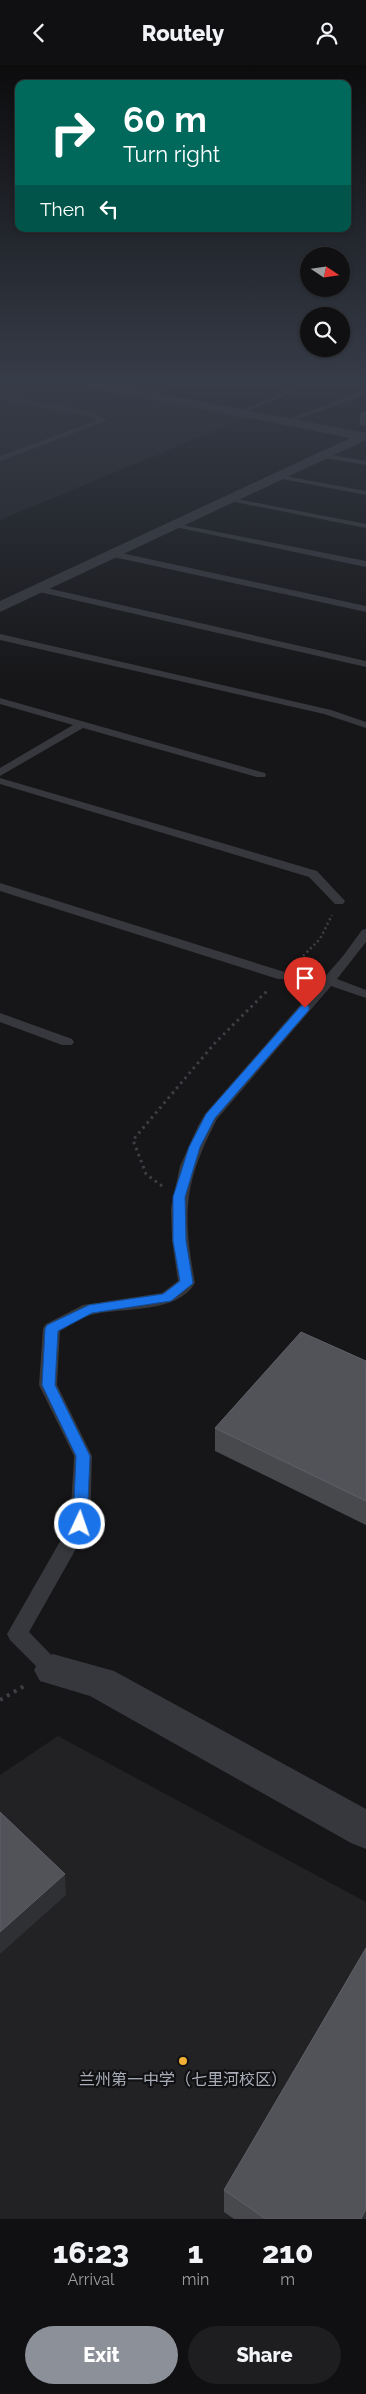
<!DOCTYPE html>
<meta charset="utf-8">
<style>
:root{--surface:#101012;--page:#1e1e20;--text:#f1f3f6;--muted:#9c9d9f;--line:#303032;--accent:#8c9099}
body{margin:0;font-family:Raleway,"Noto Sans SC",sans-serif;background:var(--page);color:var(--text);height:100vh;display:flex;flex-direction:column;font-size:19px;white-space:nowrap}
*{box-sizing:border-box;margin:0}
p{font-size:16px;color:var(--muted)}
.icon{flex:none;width:28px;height:28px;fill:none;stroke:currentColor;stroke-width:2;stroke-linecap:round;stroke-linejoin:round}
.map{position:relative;height:2154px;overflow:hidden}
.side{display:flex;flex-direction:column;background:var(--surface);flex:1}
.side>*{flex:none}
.banner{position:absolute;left:15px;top:15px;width:336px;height:152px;border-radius:10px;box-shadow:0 1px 4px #0004,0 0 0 1px var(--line);background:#00695c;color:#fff;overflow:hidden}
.needle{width:32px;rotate:103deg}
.buttons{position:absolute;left:300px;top:182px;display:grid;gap:10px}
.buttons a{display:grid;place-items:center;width:50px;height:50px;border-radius:50%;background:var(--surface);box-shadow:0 1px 4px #0004,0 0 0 1px var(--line);font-size:25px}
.pin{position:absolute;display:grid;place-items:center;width:42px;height:42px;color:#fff;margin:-51px -21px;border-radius:50% 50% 50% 0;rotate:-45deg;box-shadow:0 0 5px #0007}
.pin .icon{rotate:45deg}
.me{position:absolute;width:55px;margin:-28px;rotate:3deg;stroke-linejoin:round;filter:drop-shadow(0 0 4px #0008)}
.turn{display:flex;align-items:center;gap:18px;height:105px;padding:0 25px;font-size:22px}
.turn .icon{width:65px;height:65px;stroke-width:2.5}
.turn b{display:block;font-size:35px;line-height:42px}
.then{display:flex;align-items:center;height:48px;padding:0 25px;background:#0003;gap:10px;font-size:19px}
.eta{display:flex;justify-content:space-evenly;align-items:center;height:85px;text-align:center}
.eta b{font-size:30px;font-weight:800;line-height:35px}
.cta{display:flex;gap:10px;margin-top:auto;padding:10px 25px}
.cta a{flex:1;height:58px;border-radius:30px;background:var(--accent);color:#fff;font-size:20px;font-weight:800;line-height:58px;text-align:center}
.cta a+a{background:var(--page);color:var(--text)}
header{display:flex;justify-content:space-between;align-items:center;height:65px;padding:0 25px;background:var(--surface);font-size:22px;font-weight:800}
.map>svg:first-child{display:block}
.built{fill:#222225}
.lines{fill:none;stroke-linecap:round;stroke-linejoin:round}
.path-far2{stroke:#3d3f44;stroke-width:2.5;stroke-dasharray:2 3;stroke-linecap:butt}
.path-far1{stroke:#3d3f44;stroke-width:3;stroke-dasharray:2.5 4;stroke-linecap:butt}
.path{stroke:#3d3f44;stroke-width:4;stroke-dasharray:3 5;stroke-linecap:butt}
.service{fill:#37383d;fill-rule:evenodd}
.minor{fill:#37383d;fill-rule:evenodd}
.tertiary{fill:#37383d;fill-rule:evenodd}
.wall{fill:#47494d}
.shaded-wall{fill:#2f3033}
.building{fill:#525359;stroke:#5f6168}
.route{fill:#1a73e8;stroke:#114b97}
.poi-dot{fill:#f2b134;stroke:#111113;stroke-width:2}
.labels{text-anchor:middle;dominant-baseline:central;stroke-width:4.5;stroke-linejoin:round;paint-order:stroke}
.near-poi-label{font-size:16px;fill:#a8adb8;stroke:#111113}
</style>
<header><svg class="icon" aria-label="back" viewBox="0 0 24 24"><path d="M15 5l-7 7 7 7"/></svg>Routely<svg class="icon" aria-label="person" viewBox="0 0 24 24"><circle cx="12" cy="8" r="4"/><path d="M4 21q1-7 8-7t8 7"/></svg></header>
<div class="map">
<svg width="366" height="2154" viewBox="0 0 366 2154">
<rect width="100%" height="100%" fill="#161618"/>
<path class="built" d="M0,319h85l168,31 -253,105z
M58,1671l308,166v317h-366v-444z"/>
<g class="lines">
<path class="path-far2" d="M296,898l24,-24 12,-24
M265,928l3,-3"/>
<path class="path-far1" d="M162,1121l-16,-12 -13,-34 81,-96 52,-52"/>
<path class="path" d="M0,1635l26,-15"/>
<path class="service" d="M178,319h9l-33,12 -5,-1z
M305,319h8l-71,29 -5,-1z
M366,325v4l-76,28 -6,-1z
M0,330l90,17 18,8 -108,41v-5l98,-36 -10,-4 -88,-17z
M321,388l45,8v4l-48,-8 -1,-2z
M274,409l92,17v4l-89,-17h-3z
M227,432l139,27v4l-136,-27h-3z
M172,458l194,38v6l-191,-40 -4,-2z
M112,486l254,55v6l-257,-56 -1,-2z
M38,521l328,75v6l-331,-76v-4z
M0,569l331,76 35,12v6l-42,-14 -324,-74z
M0,633l265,75 1,2 -1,2h-8l-174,-49 -83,48v-8l73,-43 -73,-21z
M0,713l317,93 28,30 -2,3h-8l-26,-27 -309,-93z
M0,818l288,90 2,3 -2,3h-10l-278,-88z
M366,864v13l-29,37 29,11v8l-35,-12 -114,133c-33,64 -35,93 -22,164 -19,31 -69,24 -100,31 -12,2 -24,11 -35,17l-3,54 35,71 -2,68 -61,108 31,32 3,6 -3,6 -7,3 -7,-3 -36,-36 -3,-6 63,-110 4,-68 -35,-71 4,-57 3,-4 37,-19 79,-12 16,-12 -6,-41 -1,-32 9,-42 18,-40 7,-12 138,-158 19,-26z
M0,948l72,26 2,3 -2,3h-10l-62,-23z"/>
<path class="minor" d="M363,367l3,1v7l-366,172v-11z
M53,1589l61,17 252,138v40l-15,-6 -261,-147 -50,-15 -6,-11 6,-11z"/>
<path class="tertiary" d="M86,319h24l256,49v8l-274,-53z"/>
</g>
<path class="wall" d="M366,347v14l-6,-1v-11z
M366,1296v164l-151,-74v-23z
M224,2125l142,29h-132l-10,-7z"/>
<path class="shaded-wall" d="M65,1809l1,21 -66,59v-22z
M366,2144v10h-5z"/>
<path class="building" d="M366,347v4l-6,-2z
M301,1267l65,29v140l-151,-73z
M0,1747l65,62 -65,58z
M366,1883v261l-5,10h-95l-42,-29z"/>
<linearGradient id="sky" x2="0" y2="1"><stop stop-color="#0c0c0d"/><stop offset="0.51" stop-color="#363c48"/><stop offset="1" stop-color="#363c48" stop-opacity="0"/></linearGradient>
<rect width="366" height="620" fill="url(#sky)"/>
<path class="route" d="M305,940l4,1v4l-94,108 -15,29 -15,50 1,44 7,42 -2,2 -20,16 -79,12 -34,18 -3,54 35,71 -3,68 -2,4h-10l-2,-4 3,-68 -34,-71 3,-56 2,-4 42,-20 74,-11 17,-13 -7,-40v-44l16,-50 17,-33 95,-108z"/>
<circle class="poi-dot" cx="183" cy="1996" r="5"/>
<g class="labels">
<g class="near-poi-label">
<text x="183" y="2014">兰州第一中学（七里河校区）</text>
</g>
</g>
</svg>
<div class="buttons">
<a><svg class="needle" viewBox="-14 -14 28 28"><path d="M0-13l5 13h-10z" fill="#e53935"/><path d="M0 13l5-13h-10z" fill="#9c9d9f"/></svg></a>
<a><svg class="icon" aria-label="search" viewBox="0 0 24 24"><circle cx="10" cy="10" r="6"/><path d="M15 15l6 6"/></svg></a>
</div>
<div class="pin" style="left:305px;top:943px;background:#d93025"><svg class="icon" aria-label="arrive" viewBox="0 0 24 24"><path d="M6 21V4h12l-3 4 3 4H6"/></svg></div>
<svg class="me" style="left:80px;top:1459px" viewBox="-20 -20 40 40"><circle r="17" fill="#1a73e8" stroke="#fff" stroke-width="3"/><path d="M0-11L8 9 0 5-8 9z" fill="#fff"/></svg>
<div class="banner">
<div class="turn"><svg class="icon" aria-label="right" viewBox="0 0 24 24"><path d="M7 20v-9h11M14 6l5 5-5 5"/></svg><div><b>60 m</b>Turn right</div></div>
<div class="then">Then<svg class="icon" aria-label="left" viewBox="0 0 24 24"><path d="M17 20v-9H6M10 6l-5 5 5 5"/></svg></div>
</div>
</div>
<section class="side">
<div class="eta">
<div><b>16:23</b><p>Arrival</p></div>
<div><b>1</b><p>min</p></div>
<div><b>210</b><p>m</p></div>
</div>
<div class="cta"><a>Exit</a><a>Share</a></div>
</section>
